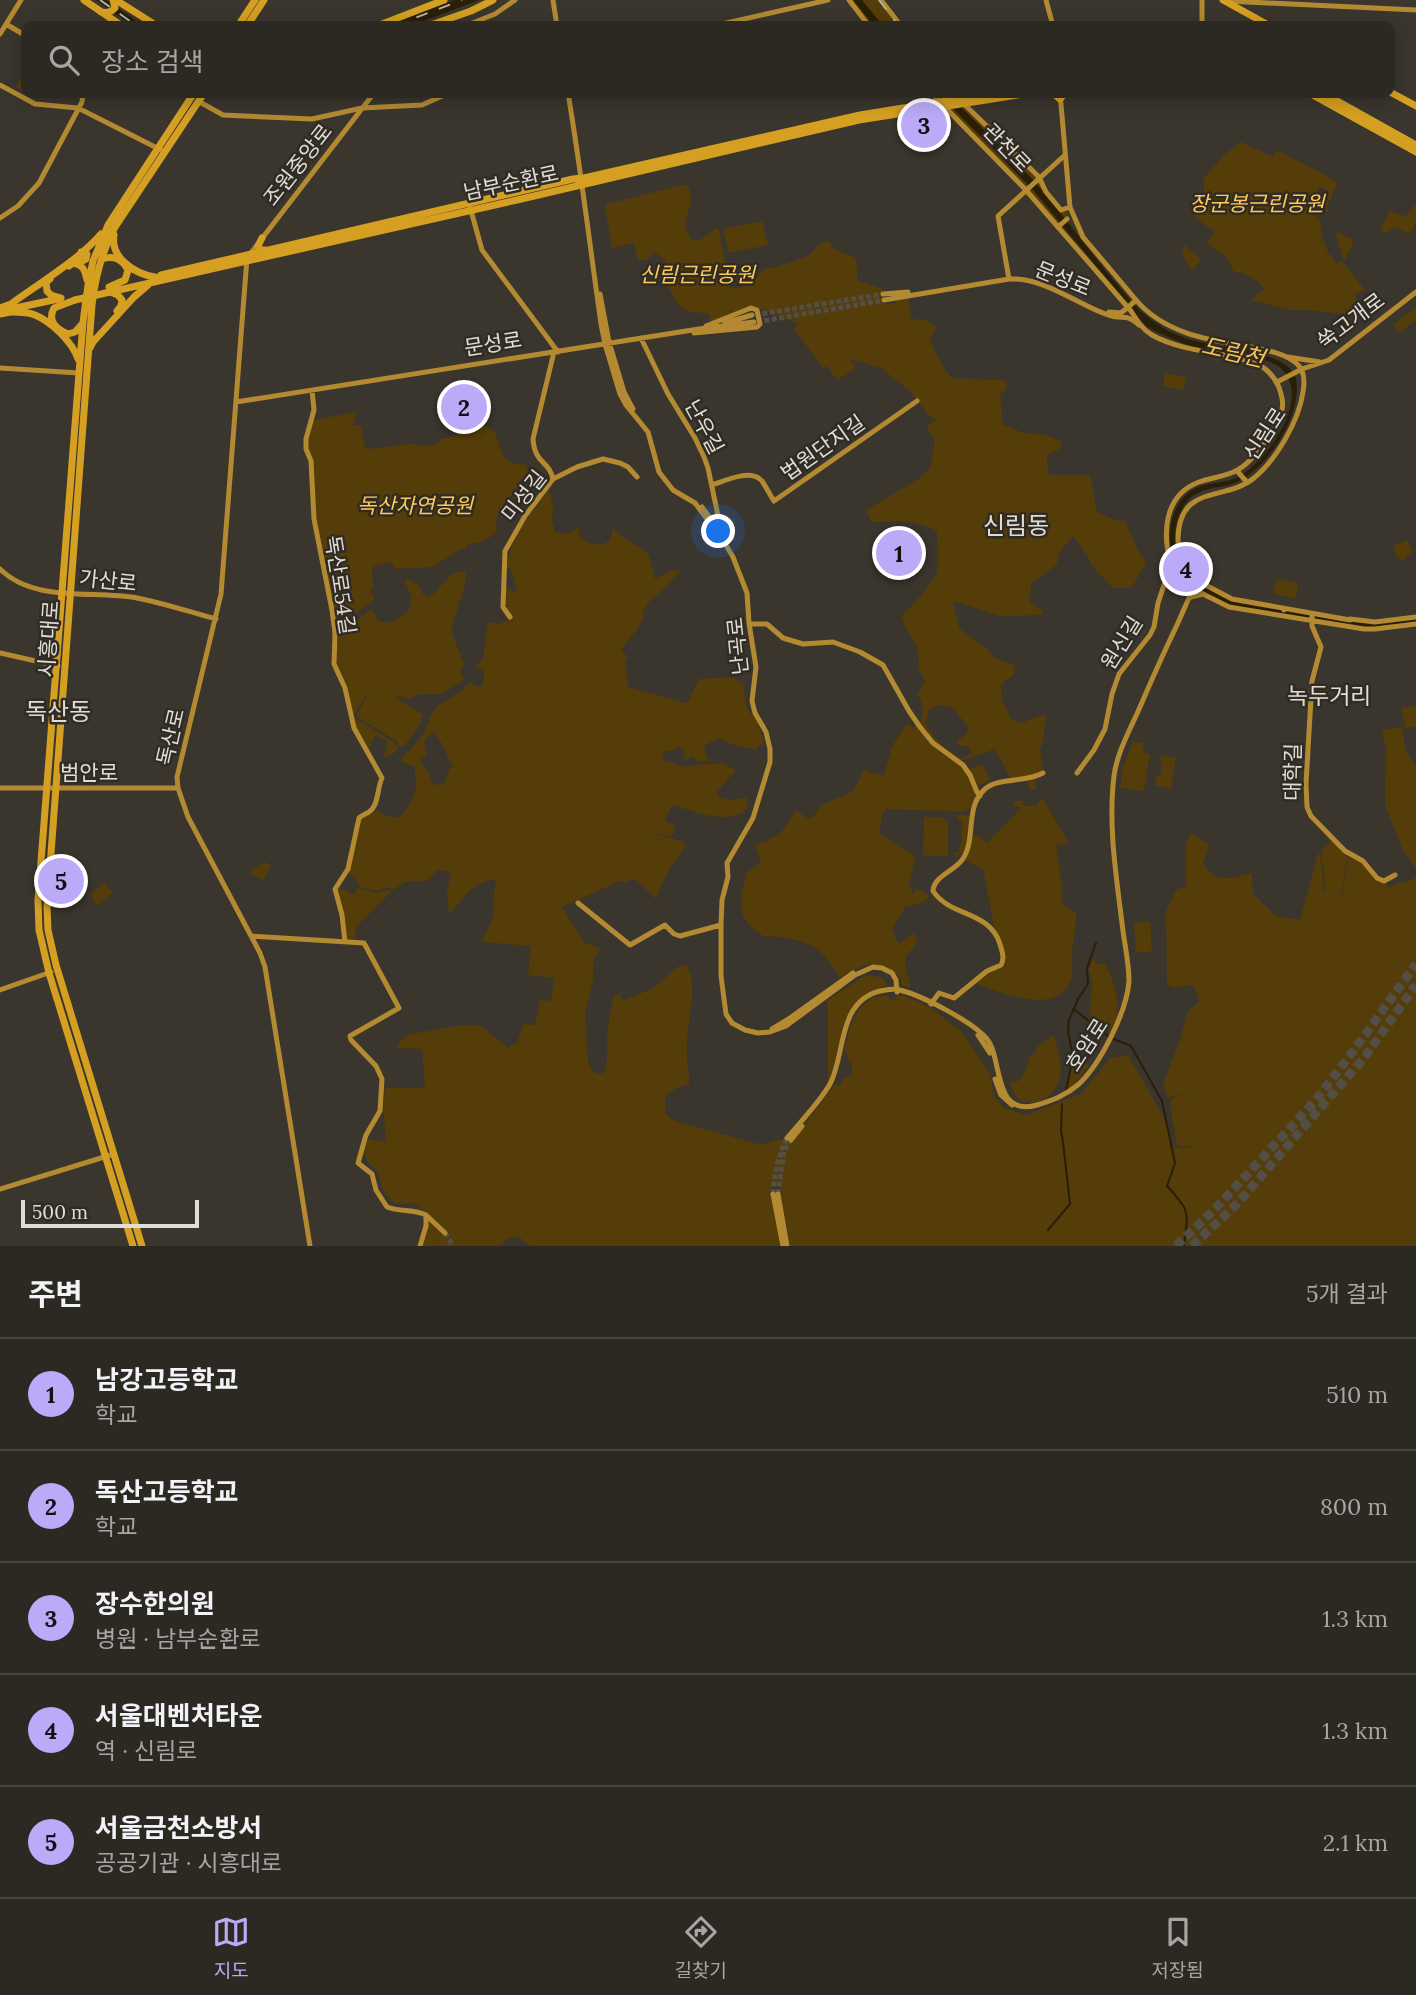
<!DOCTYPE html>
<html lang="ko">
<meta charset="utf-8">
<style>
:root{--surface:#2c2822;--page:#38342f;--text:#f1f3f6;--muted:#a6a6a5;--line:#484440;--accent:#baaaf7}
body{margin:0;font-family:Lora,"Noto Sans KR",serif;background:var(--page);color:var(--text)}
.scale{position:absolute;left:21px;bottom:18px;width:178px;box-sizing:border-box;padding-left:7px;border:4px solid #e0ddd7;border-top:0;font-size:19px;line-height:24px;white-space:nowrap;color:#e0ddd7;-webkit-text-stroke:5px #302b23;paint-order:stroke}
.you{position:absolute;left:719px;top:532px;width:24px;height:24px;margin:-18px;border:5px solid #fff;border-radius:50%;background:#1a73e8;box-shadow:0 0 0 10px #1a73e833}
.badge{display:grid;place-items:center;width:46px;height:46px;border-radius:50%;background:var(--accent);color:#111;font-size:23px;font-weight:700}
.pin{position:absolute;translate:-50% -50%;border:4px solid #fff;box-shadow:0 2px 7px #0006}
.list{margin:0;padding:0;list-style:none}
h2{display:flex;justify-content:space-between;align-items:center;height:91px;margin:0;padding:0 28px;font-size:30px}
h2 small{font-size:23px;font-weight:400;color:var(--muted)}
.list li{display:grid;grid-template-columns:46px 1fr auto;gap:21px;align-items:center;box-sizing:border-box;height:112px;padding:0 28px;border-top:2px solid var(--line)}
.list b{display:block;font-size:26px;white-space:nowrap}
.list p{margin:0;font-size:23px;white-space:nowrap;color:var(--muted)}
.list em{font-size:23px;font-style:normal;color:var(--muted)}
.icon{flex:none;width:38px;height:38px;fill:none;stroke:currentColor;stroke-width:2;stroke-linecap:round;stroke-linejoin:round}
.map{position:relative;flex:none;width:1416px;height:1246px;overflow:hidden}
.search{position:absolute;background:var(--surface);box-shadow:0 4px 18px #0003;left:21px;right:21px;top:21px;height:77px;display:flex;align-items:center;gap:18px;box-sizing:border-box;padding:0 24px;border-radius:14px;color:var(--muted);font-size:26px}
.sheet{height:651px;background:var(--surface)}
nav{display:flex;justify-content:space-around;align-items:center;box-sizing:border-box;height:98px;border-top:2px solid var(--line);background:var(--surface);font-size:19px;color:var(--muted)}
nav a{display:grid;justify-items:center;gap:4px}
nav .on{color:var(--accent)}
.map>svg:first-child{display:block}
.green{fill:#543d09;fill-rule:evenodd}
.water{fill:#2a1e05}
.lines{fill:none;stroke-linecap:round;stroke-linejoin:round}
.stream{stroke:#2a1e05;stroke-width:2}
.secondary-tunnel{stroke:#534e46;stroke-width:5;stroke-dasharray:5 2.5;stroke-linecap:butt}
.highway-tunnel{stroke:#534e46;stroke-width:9;stroke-dasharray:9 4.5;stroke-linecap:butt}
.secondary{stroke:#b38a32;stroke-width:5}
.primary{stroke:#d5a022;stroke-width:7}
.rail{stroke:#b3b0a9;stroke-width:2;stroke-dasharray:12 12;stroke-linecap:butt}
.secondary-bridge{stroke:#b38a32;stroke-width:5}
.primary-bridge{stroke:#d5a022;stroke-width:7}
.labels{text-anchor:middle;stroke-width:5;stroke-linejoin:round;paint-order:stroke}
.street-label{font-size:21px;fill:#e0ddd7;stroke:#302b23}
.park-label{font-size:21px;font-style:italic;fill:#fdc95c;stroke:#302b23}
.water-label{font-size:23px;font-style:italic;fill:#f8c457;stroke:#302b23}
.neighbourhood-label{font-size:23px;fill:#e0ddd7;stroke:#302b23}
.quarter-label{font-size:24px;fill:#e0ddd7;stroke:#302b23}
</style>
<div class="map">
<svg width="1416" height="1246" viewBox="0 0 1416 1246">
<rect width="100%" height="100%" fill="#3a352d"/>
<path class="green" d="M850,0H878L899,26H870Z
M21,62L26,65V93H33L32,96L16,87L25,70L19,66Z
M932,93H965L963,104L1037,176L1061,211L1069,208L1066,220L1058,226Z
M1241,142L1273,157L1277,150L1338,182L1327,207L1331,217L1322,205L1328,191L1320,187L1307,206L1320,220L1322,236L1329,255H1332L1335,263L1342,261L1365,290L1354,294L1358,303L1365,310L1364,317L1312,310H1289L1251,300L1264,289C1259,279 1245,272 1234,272L1227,258L1207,242L1215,232L1194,217L1197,203L1205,202L1204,178L1225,154Z
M687,184C689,189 692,195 691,201C688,216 680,226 693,241L702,239L716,228L719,229L730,289L748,286L763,270L769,267L774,268C783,264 805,259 811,253C818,247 818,242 829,241L834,249L856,258L858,281L883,289L884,304L895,303L902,294L908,295L911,319L925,320L937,327L930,339C934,352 943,369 953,379C970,378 986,380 1003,380L1006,382V389L1000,395L1003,425L1024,433L1046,435L1060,441L1062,447L1047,456L1048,473L1052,475H1090L1097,512L1115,520L1125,521L1138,551L1146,562L1134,584L1128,588H1113L1091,565L1088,556L1075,538L1072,537L1059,553L1057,564L1031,584L1030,602L1042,610L1043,615L1001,616L953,601L959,628L988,650L994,658L1015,665L1014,674L1001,685C1000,701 1006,705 1011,719L1022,723L1041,715L1046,716L1043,743L1040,749L1043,773L1035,777L1036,790H1029L1028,779L1012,781L995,749L962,761L960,765L969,776L977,795L972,805L966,812L886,809L883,812L879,833L913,855L915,858L909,884L913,894L917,888L929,896L925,902L905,907L892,930L899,944L913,933L918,941L906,957L905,965L911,988L902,985C901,978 899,975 893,971C872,957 859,967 840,978C834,967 824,953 814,947C801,940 779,935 765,937C734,918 739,902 747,872L761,862L755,844L767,842L770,838L779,835L797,810L807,818H812L822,805L853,791L864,770L883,776L894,743L905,726L907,723L913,728L921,722C923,711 924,703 917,694L925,681L918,668C923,640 905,638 902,615C911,607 935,581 937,571C939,559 937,544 937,532C918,518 892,522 871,522L866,510L920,478L930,468L935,440L926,426L936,420L928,415L909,390L881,368L850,359L856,368L837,380L827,366L823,368L794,329L799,324L753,306L744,308L711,322L709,314L687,311L679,306L668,286L659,276L666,261L654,252L647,260H638L634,243L612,248L605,206L607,204ZM940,705L953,708L968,727L967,734L956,741L961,746H968L972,753L961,759C950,753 927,734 926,721C926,719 929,712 929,710Z
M1416,204V222L1410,234L1394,227L1387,233L1380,230L1390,210L1404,217Z
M762,221L768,245L729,253L723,229Z
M1337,232L1354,240L1344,262L1336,234Z
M1184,245L1200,258V261L1192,271L1184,258L1182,248Z
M1416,307V320L1399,333L1393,325Z
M1165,373L1186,377L1184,390L1163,386Z
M357,412L353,425L361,426L365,447L368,449L409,444L432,446L441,442L442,438C457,440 466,420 482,425C504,431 494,448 506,459C510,464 520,464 527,465L528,472L498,514L496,521L497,531C489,540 480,543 469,544L464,550L461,549L432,567L395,569L391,562L372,567L373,587L370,590L375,600L337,626L321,555L307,445L313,420Z
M549,490L553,505L552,521L555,532C564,536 571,533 579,527V536C586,543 602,550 610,539C611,538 613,529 613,528L628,541L641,548L649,555L655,579L671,571L682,569L662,591L650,601L643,611V619L637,629L621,650L628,657L625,660L628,687L685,703L689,700L699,679L732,677L743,684L747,709L757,721L764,742L756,749C747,748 725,743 718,738L704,746L706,756L711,761L698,762L692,756L685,761L684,751L680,747L674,750L663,751L664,754L662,756L663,760L686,767L704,764H723L736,770L716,793L719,797L731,800L746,797L748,808C728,827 695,811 672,805L665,821L675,825L672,837L641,830L682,841L685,844L684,849L668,871L656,899L635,879H631L626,883L620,881L562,907L584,942L600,949L593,961V980L585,1014L588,1061L593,1072L600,1074L605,1072C608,1060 607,1049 607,1037C608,1023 611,1009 614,996L620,994L621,999L625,1000L654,988L677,967L686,965C701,984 684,1031 687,1055C687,1065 690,1074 689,1084L676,1088L665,1096L666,1115L678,1122L762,1145L780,1139L791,1143L835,1084L839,1086L844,1078L852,1075V1063L848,1060V1055L844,1052C848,1032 853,1010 872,998C876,996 883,996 889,996L890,999L894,1000L898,996H904L917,1001L932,1009L961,1031L990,1074L994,1096L1004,1108L1026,1115L1081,1094L1110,1058L1128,1055L1163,1116L1172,1144L1176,1148H1191L1194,1141L1190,1147L1178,1146L1176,1142L1170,1102L1171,1099L1177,1095L1190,1092L1177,1094L1168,1098L1163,1084L1179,1043L1188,1011L1199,1002L1194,985L1173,988L1167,984L1166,911L1176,890L1186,886V844L1190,833L1209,845L1203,863C1215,885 1232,878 1252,873L1253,894L1276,916L1300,920L1317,857L1320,852L1324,890L1326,891L1321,851L1332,840L1347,857L1342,894L1329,892L1342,895L1343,893L1348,857L1361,862L1389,887C1398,882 1408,883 1416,877V1246H790L781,1196L782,1189L773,1184C768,1203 778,1227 783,1246H530L518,1236L505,1240L502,1246H422L427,1212L413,1203L395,1204L384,1192L377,1170L369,1163L364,1154L368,1139L388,1142L386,1141L383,1108L385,1088H425L422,1049L398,1048L397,1045L406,1035L462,1025H480L508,1048L517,1043L523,1024L535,1025L540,1000L551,1001L554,978L528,975L531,946L482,942L493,918V902L496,879C472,882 465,897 449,914L447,893L451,872L437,870L427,881L405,882L393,890L387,887L377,891L360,887L355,877L349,875L360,819L378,811C384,814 393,820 400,816C408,811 416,793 416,784C416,778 414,773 415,767L400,761L423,735L431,715L437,706L454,696L471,682L476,686L483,685L484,670L476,668V665L483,659L488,622L499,624L512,618C506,608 502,598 507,587L513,592L517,590L511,569L507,568C509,539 531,513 549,490ZM432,732C442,740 445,750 450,762L452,763L453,766L450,768L444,784L436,785L431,782L429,771H426L420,759L427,755L424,741Z
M1408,540L1412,552L1403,561L1397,556L1393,546Z
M466,571L465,585L451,630L464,664L460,671L464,680L441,694H420L409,699L392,695L423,715L419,726L404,746H398V742L356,716L373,686L354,714L355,718L395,743L398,749L393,754L383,757L387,747L386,740L375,736L369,748L352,721L348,688L337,666L336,657L339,630L354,624L357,620L370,610L373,611L378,621C391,626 399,617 409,610L412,597L404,580L409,579L418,585L422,593L427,597C443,592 442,572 466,571Z
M1276,579L1298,583L1296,598L1274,594Z
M1416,706V727L1405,728L1402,708Z
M1402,727L1406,751L1416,765V869L1402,848L1385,806L1386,749L1382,730Z
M1133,741L1144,743L1143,752L1150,754L1144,791L1120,788L1123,768Z
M1161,756L1176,757L1171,789L1169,790L1168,788L1155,786L1157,776H1160L1162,762L1160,761Z
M979,765H983L990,780L978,786L969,769Z
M1042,797L1069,844L1056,845L1061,879L1062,904L1076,913C1076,926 1074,939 1072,951C1071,960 1074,970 1071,979C1060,1017 1000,993 975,983L1003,962L995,932L983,869L963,859L966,853H962L955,858V852H959V845L962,844V822L958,819V814L971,816L969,835L979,836L987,843L1022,807L1014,806V801H1023V806H1036Z
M924,817H942L948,822V856H923Z
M264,862L271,865L263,880L249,873Z
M104,883L113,893L97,906L90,894Z
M338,888L354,894L358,888L376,893L388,890L391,892L356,927L355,938L349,939L347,937Z
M1150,921L1152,951L1136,953L1134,923Z
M1093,959L1098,964H1105C1113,977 1120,1001 1117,1016C1116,1022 1112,1026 1109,1032L1091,1016L1090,1009L1092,985L1089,969Z
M870,975L883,978L887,985L866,995L853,1006L844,1025L828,1085V1006L826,1001L863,977Z
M1053,1035C1062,1055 1067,1084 1045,1099C1038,1103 1029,1102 1022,1102C1015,1096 1011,1091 1011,1082H1017C1025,1075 1027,1068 1029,1057L1034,1054L1038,1046Z
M1073,1056L1089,1065L1080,1078L1066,1092Z"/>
<path class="water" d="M96,0H106L144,26H133Z
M455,0H479L411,26H385Z
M853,0H862L883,26H874Z
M938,93H947C975,122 1006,150 1033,180C1062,213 1088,250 1116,283C1128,297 1138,311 1153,321C1166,331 1180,337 1196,341C1220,348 1289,350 1296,379C1303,414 1267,470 1235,483C1221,488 1202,487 1190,498C1182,506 1176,520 1175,531C1172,562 1186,576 1211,589C1222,595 1233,601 1245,604L1370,623L1416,618V623L1375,628L1238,607C1224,603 1190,587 1181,577C1164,555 1166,511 1188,493C1202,481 1222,485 1238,477C1266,462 1311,401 1283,370C1268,354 1214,352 1191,346C1176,341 1162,334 1147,327L1032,189Z"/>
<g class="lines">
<path class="stream" d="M1074,1009L1109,1037
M1114,1039L1131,1046L1162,1101L1175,1163L1167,1186C1191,1212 1188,1211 1184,1246
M1066,1091L1073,1056L1068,1032L1069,1020L1078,999L1088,984L1087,968L1096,943
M1048,1230L1070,1204L1063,1142L1061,1131L1062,1104"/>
<path class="secondary-tunnel" d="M755,315L883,294
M757,322L884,300
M773,1194C774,1174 778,1156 787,1138
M778,1194L784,1151L791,1140
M445,1233L453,1246"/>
<path class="highway-tunnel" d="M1176,1246L1216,1208L1315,1101L1354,1050L1416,964
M1192,1246L1237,1204L1364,1058L1416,985"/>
<path class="secondary" d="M553,0L557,26
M849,0L869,26
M881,0L901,26
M1046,0L1053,26
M1227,1L1416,10
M6,24L26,36
M465,26L495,14L515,0
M713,26L828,0
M1202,26V0
M0,34L21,0
M0,85L35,104L78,108L161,150
M568,93C581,170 590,247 601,324L605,344L620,394L626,405L648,432L659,472L673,490L695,503L724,542L733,557L747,593L749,623L756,667L752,701L755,713L766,732L770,749V762L753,818L727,863L728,877L722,900L721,925V976L726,1014L732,1023L745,1030L758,1033L770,1032L786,1026L855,975L873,967L882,968L892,973L896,980L897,992
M931,93L1025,189L1058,227L1067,219
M1060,93L1070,207L1083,237L1136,300
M198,101L223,115L312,119L362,108L422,105L449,93
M963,103L1039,177L1046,192L1061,210L1070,207
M470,207L482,250L558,352
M0,218L18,206L39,183L82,102L83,93
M1009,279L998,216L1065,155
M600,294L609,342L624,392L633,409
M883,294L908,292
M884,300L1009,279C1044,277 1076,304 1108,315C1124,321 1124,312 1139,325
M1109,312L1121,313L1134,302
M725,323L752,315
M694,333L757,327L760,324L757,310L751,308L706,326
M641,338L668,394L695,438L704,457L708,468L721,530
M1288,357L1320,362
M0,368L79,373
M1302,369L1329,360L1416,292
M312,390L314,410L306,439V449L311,461L314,519L332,610L335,633L334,664L345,688L354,728L382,778C377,788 379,805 369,812C366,814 362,815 359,818L348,869L335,889L342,915L345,942
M236,402L699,329L754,322
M553,479C549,460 535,465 533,439L554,352
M712,485C724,481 751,468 762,481C766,487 770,495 774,501L917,401
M702,507L719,530
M1171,564L1177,576L1193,589
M0,569C34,603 93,590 137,598C163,603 190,612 216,619
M1198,581L1232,599L1350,620
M1191,597L1203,594L1229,607L1364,629H1375L1416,624
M510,617L503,607L505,551L525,516L553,479L577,467L603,459L620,463L628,467L637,477
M1312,618V626L1321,647L1312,681L1306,784L1307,807L1311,816L1345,851L1363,861L1377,878L1384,881L1395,875
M749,624H767L783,638L803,644L833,642L860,652L883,665L909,711L920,727L933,743L963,765L970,775L977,792L980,796
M0,653L58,666
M1077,773L1094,750L1105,729L1112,694L1119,674L1150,635L1154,627L1158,603L1171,564
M0,788H178
M578,903L630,945L665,925L674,934L680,936L721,925
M251,936L364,943L399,1008L350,1036L351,1040L376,1066L382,1079L380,1111L366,1135L358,1163L372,1174L376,1190L387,1207C400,1212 414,1209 426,1215V1226L420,1246
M0,990L51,972
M931,1004L939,993L954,998L987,971L1001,965C1005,957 1002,952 1000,944C989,910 950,917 933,891C934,876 953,872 962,860C977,840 964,807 985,789C999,777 1025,783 1043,773
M772,1029L787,1020L853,973
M978,1035L990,1053
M995,1079L1001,1095L1012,1105
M787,1138C801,1121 819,1103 830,1084C846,1053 837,1002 880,991C886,990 893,988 900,990C923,996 973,1022 987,1039C1003,1058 992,1118 1037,1105C1054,1100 1066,1095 1079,1084C1101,1063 1127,1011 1129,981C1129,962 1124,942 1122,923C1116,875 1108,824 1114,776C1117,752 1131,728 1140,707C1152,679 1164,652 1177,625C1183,612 1188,598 1195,587
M791,1140L802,1126
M0,1189L114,1154
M773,1194L783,1246
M778,1194L787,1246
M426,1215L445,1233
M310,1246L265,967L260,953L188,817L178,788L177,777L221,594L247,258L374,93"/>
<path class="primary" d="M84,0L122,26
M116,0L157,26
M1223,0L1270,26
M101,12C107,13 110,13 115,8L113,0
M238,26L255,0
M247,26L264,0
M377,26L444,0
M428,26L471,11L493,0
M1390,92L1416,106
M1053,93L1060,99L1065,93
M1309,93L1416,152
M1323,93L1416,145
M114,235C110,258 135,274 155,277
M262,238L258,246L261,250H265
M102,259C114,255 122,259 128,270L125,280L109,287
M74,263L80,262L86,259L87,254L81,252
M69,266L73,263C84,265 85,271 87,280
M161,275L573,179L584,178L860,115L996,93
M50,279L46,282L47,291L51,295L61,298
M110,292L517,200L859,120L1030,93
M110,292L118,295L122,300L121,306L117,311
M75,300L54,308C47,321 56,329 68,334L75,332L83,323
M0,308L11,304C37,285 81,258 101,234
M11,309L58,299
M12,312C20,312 28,312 35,315C52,322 73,343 78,359
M0,314L16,311
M90,348L93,342L134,297L148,285
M133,1246L49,973L39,930L38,900L83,322L88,285L93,261L108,225L194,93
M142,1246L56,965L48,930L47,907L92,305C95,279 102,251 115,227L204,93"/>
<path class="rail" d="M100,0L137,26
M879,0L899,26
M394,26L462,0"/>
<path class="secondary-bridge" d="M1058,227L1131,311C1137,321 1142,329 1152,335C1175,348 1204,351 1229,356C1241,359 1254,361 1264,368C1272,374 1279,384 1281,394C1285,407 1281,419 1274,429C1264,442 1253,461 1239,469C1227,477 1212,477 1199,482C1164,495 1162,533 1171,564L1182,560
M1134,302L1136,300C1165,334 1209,340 1251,347C1265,350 1285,353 1296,363C1305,370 1305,381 1303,392C1299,421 1276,460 1254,478C1225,502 1179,483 1178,539C1178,556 1185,569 1198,580
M1277,382L1302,369
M1237,471L1245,480
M1193,589L1203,594
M1284,610V609
M1312,618V614
M1350,619L1375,622L1416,617"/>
<path class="primary-bridge" d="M75,300L110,292"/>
</g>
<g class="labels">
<g class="street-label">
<text transform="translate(1007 148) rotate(46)" y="7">관천로</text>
<text transform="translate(298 165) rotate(-52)" y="7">조원중앙로</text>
<text transform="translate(511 183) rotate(-12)" y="7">남부순환로</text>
<text transform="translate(1063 279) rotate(22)" y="7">문성로</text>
<text transform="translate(1351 321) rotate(-37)" y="7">쑥고개로</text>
<text transform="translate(493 344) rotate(-9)" y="7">문성로</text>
<text transform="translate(704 427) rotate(62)" y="7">난우길</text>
<text transform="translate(1265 434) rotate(-57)" y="7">신림로</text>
<text transform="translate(823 448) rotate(-35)" y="7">법원단지길</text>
<text transform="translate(524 496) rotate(-52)" y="7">미성길</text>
<text transform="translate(108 581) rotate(6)" y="7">가산로</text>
<text transform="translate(340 585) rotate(81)" y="7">독산로54길</text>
<text transform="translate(49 639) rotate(-86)" y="7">시흥대로</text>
<text transform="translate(1122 643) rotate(-58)" y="7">원신길</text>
<text transform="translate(738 646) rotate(-96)" y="7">난곡로</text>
<text transform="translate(171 737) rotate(-77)" y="7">독산로</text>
<text transform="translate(1293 772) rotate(-89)" y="7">대학길</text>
<text x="89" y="780">범안로</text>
<text transform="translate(1087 1045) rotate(-57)" y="7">호암로</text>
</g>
<g class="park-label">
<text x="1257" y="211">장군봉근린공원</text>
<text x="697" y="282">신림근린공원</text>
<text x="415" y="513">독산자연공원</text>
</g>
<g class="water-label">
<text transform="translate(1233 352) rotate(13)" y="8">도림천</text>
</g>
<g class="neighbourhood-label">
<text x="1329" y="704">녹두거리</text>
</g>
<g class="quarter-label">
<text x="1016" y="534">신림동</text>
<text x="58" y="720">독산동</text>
</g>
</g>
</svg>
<div class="scale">500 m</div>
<div class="you"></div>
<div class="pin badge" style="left:899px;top:553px">1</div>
<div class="pin badge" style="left:464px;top:407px">2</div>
<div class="pin badge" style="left:924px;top:125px">3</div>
<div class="pin badge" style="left:1186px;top:569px">4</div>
<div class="pin badge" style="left:61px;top:881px">5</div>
<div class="search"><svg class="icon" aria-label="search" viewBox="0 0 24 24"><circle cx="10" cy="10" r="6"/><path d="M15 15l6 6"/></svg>장소 검색</div>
</div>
<section class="sheet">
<h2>주변<small>5개 결과</small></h2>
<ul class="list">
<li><span class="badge">1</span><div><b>남강고등학교</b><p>학교</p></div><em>510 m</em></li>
<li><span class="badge">2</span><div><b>독산고등학교</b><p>학교</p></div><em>800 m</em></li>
<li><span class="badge">3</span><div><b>장수한의원</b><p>병원 · 남부순환로</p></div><em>1.3 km</em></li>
<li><span class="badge">4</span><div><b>서울대벤처타운</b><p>역 · 신림로</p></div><em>1.3 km</em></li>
<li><span class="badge">5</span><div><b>서울금천소방서</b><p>공공기관 · 시흥대로</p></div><em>2.1 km</em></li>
</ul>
</section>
<nav>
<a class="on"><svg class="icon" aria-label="map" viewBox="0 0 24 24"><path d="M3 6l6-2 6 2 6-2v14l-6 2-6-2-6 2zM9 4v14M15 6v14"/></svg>지도</a>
<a><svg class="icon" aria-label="directions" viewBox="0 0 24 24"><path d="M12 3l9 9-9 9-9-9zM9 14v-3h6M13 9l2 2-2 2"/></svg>길찾기</a>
<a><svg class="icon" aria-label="saved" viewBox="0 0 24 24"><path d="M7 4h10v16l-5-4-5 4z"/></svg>저장됨</a>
</nav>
